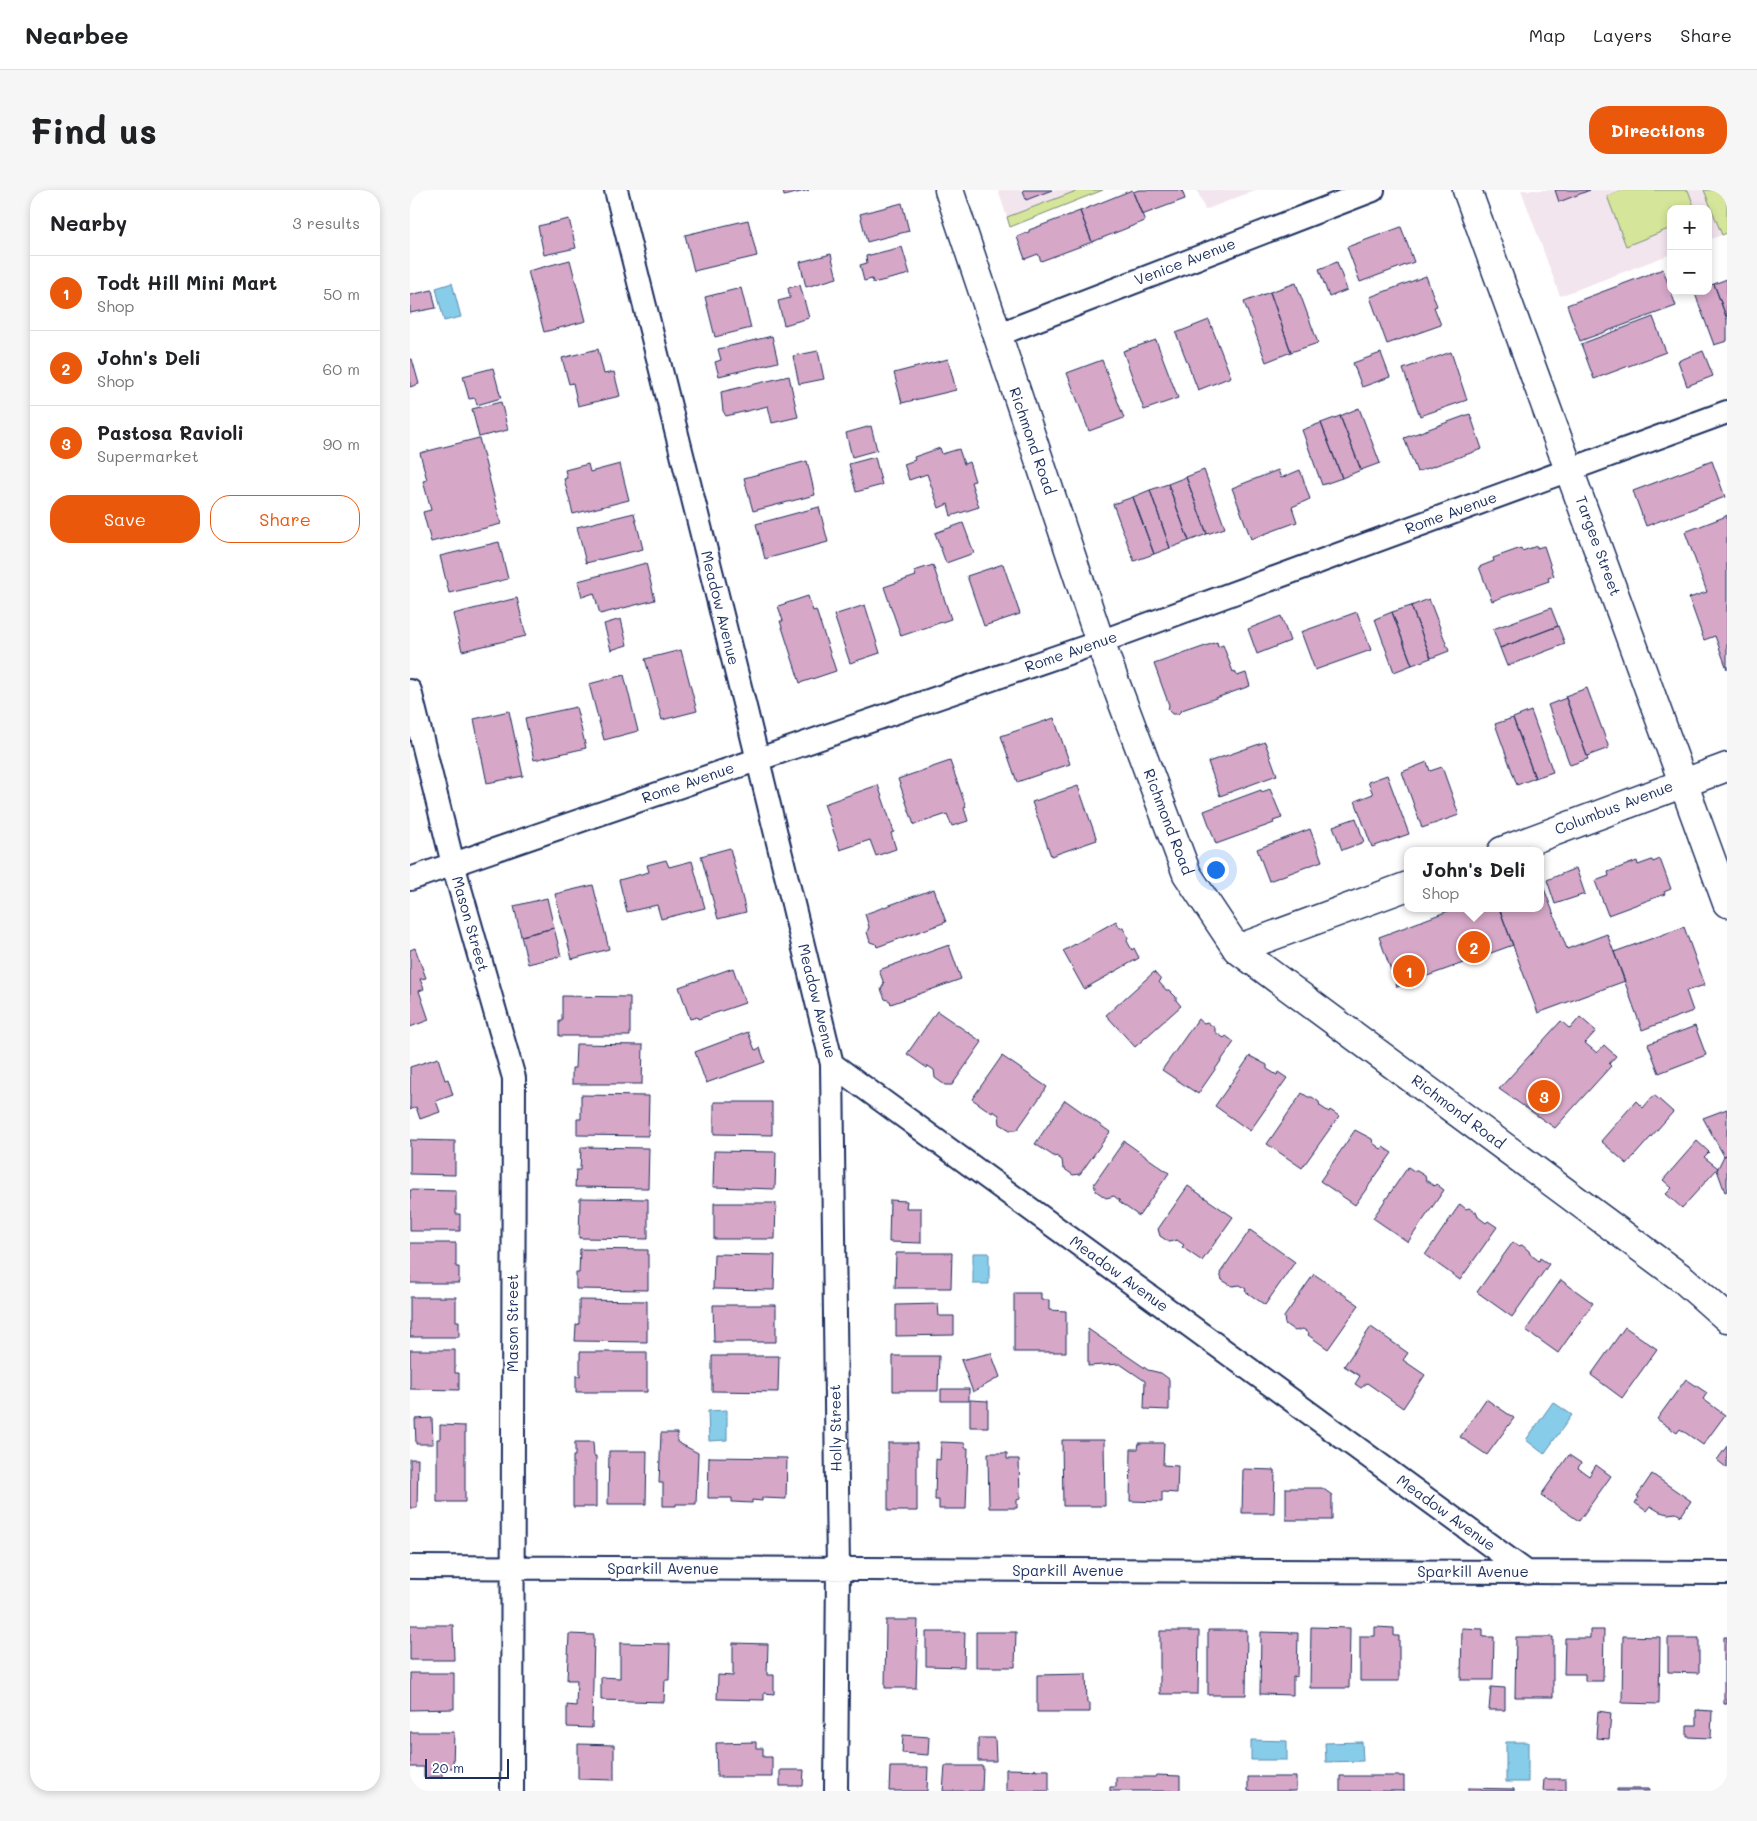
<!DOCTYPE html>
<meta charset="utf-8">
<style>
:root{--surface:#fff;--page:#f6f6f6;--text:#202124;--muted:#757577;--line:#e0e0e0;--accent:#ea580c}
body{margin:0;font-family:Mali,sans-serif;background:var(--page);color:var(--text)}
.controls{position:absolute;right:15px;top:15px;display:grid;overflow:hidden;border-radius:10px;box-shadow:0 2px 8px #0003}
.controls button{width:45px;height:45px;display:grid;place-items:center;padding:0;border:0;border-bottom:1px solid var(--line);background:var(--surface);color:var(--text);font:25px sans-serif}
.scale{position:absolute;left:15px;bottom:12px;width:84px;box-sizing:border-box;padding-left:5px;border:2px solid #1b2f5e;border-top:0;font-size:14px;line-height:18px;white-space:nowrap;color:#1b2f5e;-webkit-text-stroke:4px #fff;paint-order:stroke}
.you{position:absolute;left:805px;top:679px;width:18px;height:18px;margin:-12px;border:4px solid #fff;border-radius:50%;background:#1a73e8;box-shadow:0 0 0 8px #1a73e833}
.badge{display:grid;place-items:center;width:32px;height:32px;border-radius:50%;background:var(--accent);color:#fff;font-size:16px;font-weight:700}
.pin{position:absolute;translate:-50% -50%;border:2px solid #fff;box-shadow:0 1px 5px #0006}
.popup{position:absolute;left:994px;top:657px;width:140px;height:65px;box-sizing:border-box;display:grid;place-content:center;border-radius:10px;background:var(--surface);filter:drop-shadow(0 1px 4px #0005);font-size:16px;white-space:nowrap;color:var(--muted)}
.popup b{font-size:19px;color:var(--text)}
.popup::after{content:'';position:absolute;left:50%;top:100%;margin-left:-10px;border:10px solid transparent;border-top-color:var(--surface)}
.list{margin:0;padding:0;list-style:none}
h2{display:flex;justify-content:space-between;align-items:center;height:65px;margin:0;padding:0 20px;font-size:21px}
h2 small{font-size:16px;font-weight:400;color:var(--muted)}
.list li{display:grid;grid-template-columns:32px 1fr auto;gap:15px;align-items:center;box-sizing:border-box;height:75px;padding:0 20px;border-top:1px solid var(--line)}
.list b{display:block;font-size:19px;white-space:nowrap}
.list p{margin:0;font-size:16px;white-space:nowrap;color:var(--muted)}
.list em{font-size:16px;font-style:normal;color:var(--muted)}
.actions{display:flex;gap:10px;padding:15px 20px}
.actions a{flex:1;padding:11px 0;border:1px solid var(--accent);border-radius:20px;text-align:center;font-size:18px;color:var(--accent)}
.actions .main{background:var(--accent);color:#fff}
.map{position:relative;flex:none;width:1317px;height:1601px;overflow:hidden;border-radius:20px}
header{display:flex;align-items:center;gap:30px;box-sizing:border-box;height:70px;padding:0 25px;background:var(--surface);border-bottom:1px solid var(--line)}
header strong{font-size:24px}
nav{display:flex;gap:28px;margin-inline-start:auto;font-size:18px}
.intro{display:flex;align-items:center;justify-content:space-between;box-sizing:border-box;height:120px;padding:0 30px}
h1{margin:0;font-size:35px}
.button{padding:12px 22px;border-radius:20px;background:var(--accent);color:#fff;font-size:18px;font-weight:700}
main{display:flex;gap:30px;padding:0 30px}
aside{flex:1;background:var(--surface);border-radius:20px;box-shadow:0 2px 8px #0003}
.map>svg:first-child{display:block}
.built{fill:#f3e5ee}
.green{fill:#d5e69a;stroke:#788a7c}
.water{fill:#87cce8;stroke:#5c8db1}
.building{fill:#d6a7c7;stroke:#1b2f5e}
.lines{fill:none;stroke-linecap:round;stroke-linejoin:round}
.minor-casing{stroke:#1b2f5e;stroke-width:26}
.tertiary-casing{stroke:#1b2f5e;stroke-width:31}
.secondary-casing{stroke:#1b2f5e;stroke-width:31}
.minor{stroke:#fff;stroke-width:22}
.tertiary{stroke:#fff;stroke-width:28}
.secondary{stroke:#fff;stroke-width:28}
.labels{text-anchor:middle;stroke-width:4.5;stroke-linejoin:round;paint-order:stroke}
.street-label{font-size:15px;fill:#1b2f5e;stroke:#fff}
</style>
<header>
<strong>Nearbee</strong>
<nav><a>Map</a><a>Layers</a><a>Share</a></nav>
</header>
<div class="intro"><h1>Find us</h1><a class="button">Directions</a></div>
<main>
<aside>
<h2>Nearby<small>3 results</small></h2>
<ul class="list">
<li><span class="badge">1</span><div><b>Todt Hill Mini Mart</b><p>Shop</p></div><em>50 m</em></li>
<li><span class="badge">2</span><div><b>John's Deli</b><p>Shop</p></div><em>60 m</em></li>
<li><span class="badge">3</span><div><b>Pastosa Ravioli</b><p>Supermarket</p></div><em>90 m</em></li>
</ul>
<div class="actions"><a class="main">Save</a><a>Share</a></div>
</aside>
<div class="map">
<svg width="1317" height="1601" viewBox="0 0 1317 1601">
<rect width="100%" height="100%" fill="#fff"/>
<filter id="ink" filterUnits="userSpaceOnUse"><feTurbulence type="fractalNoise" baseFrequency=".02" numOctaves="2"/><feDisplacementMap in="SourceGraphic" scale="10" xChannelSelector="R" yChannelSelector="G"/><feConvolveMatrix kernelMatrix="1 2 1 2 8 2 1 2 1" color-interpolation-filters="sRGB"/></filter>
<g filter="url(#ink)">
<path class="built" d="M588,0H693L600,37Z
M787,0H846L795,20Z
M1111,0H1294L1312,45L1298,50V19H1261V64L1150,106Z"/>
<path class="green" d="M669,0H693L600,37L597,27Z
M1213,0H1278L1285,19H1261V38L1216,56L1197,6Z
M1294,0H1317V43L1312,45Z"/>
<path class="water" d="M42,93L51,127L34,131L26,98Z
M563,1063H579V1094H563Z
M1143,1212L1162,1225L1134,1264L1116,1250Z
M317,1220V1250L299,1251L298,1221Z
M841,1550L877,1551V1570H841Z
M952,1552L953,1571L916,1572L915,1553Z
M1096,1552H1118V1592H1096Z"/>
<path class="building" d="M373,0H399L374,6Z
M613,0H642L616,10Z
M722,0L735,31L682,52L670,21Z
M729,0H772L775,9L732,25L723,2Z
M1145,0H1180L1149,12Z
M492,13L499,41L457,52L450,24Z
M670,21L682,52L631,71L628,64L615,69L607,47L619,42V40Z
M159,29L166,58L134,65L128,36Z
M338,30L347,66L284,81L275,45Z
M991,37L1004,72L950,92L937,57Z
M492,57L500,84L463,93L462,89L454,91L450,75L457,73L456,66Z
M421,64L427,88L396,97L390,72Z
M160,70L176,131L134,142L118,81Z
M927,72L937,100L919,107L909,79Z
M1253,79L1266,116L1170,151L1157,115Z
M1016,86L1027,116L1024,117L1031,135L977,154L960,107Z
M1317,89V129L1304,94Z
M886,93L908,153L881,162L860,102Z
M1304,94L1317,129V151L1304,155L1284,101H1298V96Z
M390,95L399,128L374,135L368,111L380,108L378,98Z
M331,98L341,138L305,147L295,107Z
M22,100L26,118L0,123V105Z
M860,102L881,162L856,172L834,112Z
M1243,127L1256,162L1184,189L1171,154Z
M799,130L821,187L788,200L766,143Z
M362,146L368,172L309,186L305,172L311,170L308,159Z
M746,150L768,208L734,220L713,161Z
M188,159L194,184L204,182L210,206L168,216L163,193L159,194L152,168Z
M408,161L414,189L389,194L383,166Z
M1293,161L1303,186L1277,196L1268,171Z
M1041,162L1057,210L1010,226L993,179Z
M971,163L980,187L952,197L943,173Z
M0,169H2L9,194L0,197Z
M538,169L546,200L492,213L484,183Z
M692,170L714,228L679,241L657,183Z
M83,178L91,208L67,215L65,208L59,209L53,186Z
M379,186L388,227L362,233L358,216L316,226L313,221L311,202Z
M91,212L98,240L69,247L62,219Z
M949,218L970,273L951,280L930,226Z
M1060,224L1072,259L1007,282L994,248Z
M930,226L951,280L932,288L911,233Z
M911,233L932,288L912,295L892,240Z
M461,236L467,260L442,267L436,243Z
M69,248L91,334L21,352L13,322L21,320L13,291L17,290L10,263Z
M530,258L532,264L549,259L554,274L559,272L565,291L561,292L569,317L541,326L538,314L529,318L517,284L499,290L494,274L505,270L504,267Z
M465,267L472,295L446,302L439,274Z
M397,271L405,305L343,321L334,288Z
M1302,271L1315,307L1236,336L1223,301Z
M178,274L180,282L210,274L219,310L163,324L154,289L157,288L155,280Z
M794,280L815,338L797,344L776,287Z
M868,280L871,288L890,280L900,309L882,317L887,332L841,349L822,298Z
M776,287L797,344L779,351L758,294Z
M758,294L779,351L760,358L740,300Z
M740,300L760,358L744,364L723,307Z
M723,307L744,364L724,371L703,314Z
M409,317L418,352L355,369L346,334Z
M224,323L233,359L176,373L167,337Z
M1317,325V479L1305,446L1294,450L1279,408L1297,402L1275,342L1314,327Z
M553,333L564,363L536,373L525,343Z
M89,352L98,389L39,403L30,366Z
M1127,356V358L1134,356L1144,386L1138,388L1139,391L1082,411L1069,377L1084,371L1083,368L1111,358L1112,361Z
M236,373L245,410L190,424L184,403L172,407L168,391Z
M593,374L610,424L574,436L557,386Z
M523,375L541,429L491,446L474,397L506,386L504,381Z
M398,406L403,421L406,420L426,481L390,493L370,431H373L368,416Z
M107,408L116,446L52,461L43,424Z
M1019,409L1039,461L1021,468L1001,416Z
M455,415L470,463L440,473L424,425Z
M1001,416L1021,468L1002,475L982,422Z
M1141,418L1148,436L1090,458L1083,439Z
M947,422L961,460L905,480L891,442Z
M982,422L1002,475L984,482L965,429Z
M871,426L880,451L847,464L838,439Z
M211,429L217,455L201,460L194,434Z
M1148,436L1155,454L1097,476L1090,458Z
M807,452L808,457L813,455L823,482L825,481L827,486L836,483L840,496L772,520L768,524H762L758,520L759,515L744,474Z
M271,460L287,521L252,530L235,469Z
M214,485L228,541L194,550L179,494Z
M1177,498L1199,558L1177,566L1155,506Z
M1156,508L1178,569L1160,575L1138,515Z
M166,517L176,558L124,570L115,528Z
M99,521L113,586L77,593L64,529Z
M1121,521L1143,582L1125,588L1103,528Z
M644,528L660,574L607,592L591,546Z
M1103,528L1125,588L1107,595L1085,534Z
M855,552L867,585L810,606L798,572Z
M540,571L556,617L554,618L558,631L542,636L537,624L504,635L488,589Z
M1017,572L1020,581L1032,577L1049,625L1012,638L992,582Z
M977,585L999,644L962,657L945,611L963,604L958,592Z
M468,595L484,642L481,643L486,659L466,666L460,650L430,660L414,614Z
M668,596L687,650L641,666L622,612Z
M860,599L872,628L863,631L864,633L806,654L794,621L851,600L852,602Z
M946,628L954,652L932,660L923,636Z
M900,639L912,671L859,691L847,659Z
M320,658L336,722L308,729L291,666Z
M1250,669L1261,699L1254,702L1255,704L1198,725L1185,691L1199,686L1198,682L1227,671L1228,675L1242,670L1243,672Z
M256,670L259,677L282,671L295,718L251,729L247,715L217,722L209,690L239,682L237,675Z
M1166,678L1175,704L1145,714L1137,690Z
M1130,688L1157,759L1197,744L1215,791L1128,823L1089,718H1130Z
M183,695L199,759L162,769L145,704Z
M524,699L536,732L467,757L466,754L460,752L457,742L459,737L455,724Z
M137,708L144,738L111,746L104,716Z
M1046,718H1089L1103,755L987,797L969,747Z
M706,731L710,738H713L718,747L717,751L722,760L724,758L729,768L674,799L653,761Z
M1274,737L1295,795L1276,801L1283,821L1232,840L1204,762Z
M144,738L151,766L118,774L111,746Z
M539,755L551,789L481,814L480,811L475,809L471,799L474,794L469,780Z
M5,758L16,788L10,789L14,799L9,801L19,830L0,837V760Z
M323,778L335,813L288,829L287,827L280,829L269,797Z
M744,782L751,790L749,792L756,800H759L766,807V810L771,816L725,857L696,825Z
M152,806L220,807V846H149V831H152Z
M527,821L572,852L542,895H535L525,888L524,880L518,876L517,878L497,864Z
M1170,827L1186,841L1175,853L1187,863L1194,855L1206,866L1199,874L1201,876L1145,938L1089,899L1151,831L1160,839Z
M788,829L794,833L797,832L805,838V842L814,848L816,846L824,852L788,904L752,880Z
M1285,836L1296,865L1249,883L1238,854Z
M338,842L345,860L350,858L355,872L296,893L285,862Z
M166,854L233,855L232,894H162V878H165Z
M592,866L637,897L607,940H600L590,934L589,925L583,921L582,923L562,909Z
M840,866L857,875V879L867,885L868,882L877,888L840,941L805,916Z
M28,868L35,890L38,889L43,905L26,911L30,922L10,929L6,917L0,920V877Z
M892,903L898,907H902L909,912L910,916L919,922L920,920L929,926L892,978L857,954Z
M171,905L239,906L238,946L167,945V929H171Z
M1244,905L1263,922L1217,974L1191,951L1226,911L1233,918Z
M655,910L700,942L670,984L663,985L653,978L652,970L646,966L645,967L625,954Z
M304,912H362V945L304,944Z
M1317,919V965L1314,966L1293,928Z
M945,940L962,949L963,953L971,959L973,957L982,963L945,1015L910,991Z
M0,950L45,951V985L0,984Z
M714,951L759,983L729,1026L709,1012L710,1011L704,1006L696,1008L686,1001L684,994Z
M1287,951L1299,962L1294,967L1308,978L1272,1018L1256,1004L1262,998L1253,990Z
M171,957L239,958L238,998L165,997L166,980H170Z
M304,961L366,962L365,999L303,997Z
M1317,965V1001L1315,1002L1307,980L1314,966Z
M998,977L1004,981H1007L1015,986L1016,990L1024,996L1026,994L1034,1000L998,1052L963,1028Z
M778,996L823,1027L792,1071L772,1057L774,1055L767,1050L759,1052L750,1046L748,1039Z
M0,1000L46,1001V1024H50V1041H0Z
M170,1008L238,1009V1049L169,1048Z
M480,1010L497,1011L496,1018H511V1053L479,1052Z
M304,1013H366L365,1049H304Z
M1050,1014L1056,1019L1059,1018L1067,1023L1068,1027L1076,1033L1078,1031L1087,1037L1050,1090L1015,1065Z
M840,1040L885,1072L855,1115L835,1101L836,1099L830,1095L822,1096L812,1090L810,1083Z
M1103,1052L1108,1056L1112,1055L1119,1061L1120,1064L1129,1071L1130,1068L1139,1074L1102,1127L1067,1102Z
M0,1053H46V1077H49V1093H0Z
M170,1059L238,1060V1100L166,1099V1083H169Z
M486,1063H542L541,1098H485Z
M304,1064L365,1065L364,1100L303,1099Z
M904,1084L949,1115L918,1159L898,1145L899,1143L893,1139L885,1141L875,1134L874,1127Z
M1151,1090L1183,1113L1148,1163L1116,1140Z
M604,1103H631V1110H639V1120L656,1121V1162H604Z
M0,1107H46V1131H49V1147H0Z
M169,1110L237,1111V1152L165,1151L166,1135L169,1134Z
M528,1114L529,1126H544V1145L486,1146V1115Z
M303,1115H366V1152H304Z
M961,1137L998,1163L993,1170L1015,1185L993,1218L957,1193L951,1198L945,1194L950,1186L934,1176Z
M1215,1137L1247,1159L1212,1208L1181,1185Z
M678,1139L738,1180L751,1183L759,1189V1220L734,1219L735,1191L710,1174L678,1176Z
M0,1160H45V1183H49V1200L0,1199Z
M170,1162H237V1202H166V1186H170Z
M581,1163L590,1187L563,1202L551,1170Z
M302,1166H369L368,1202L302,1201Z
M483,1166H529L528,1201H483Z
M1276,1189L1297,1203L1293,1209L1315,1225L1293,1255L1270,1239L1267,1243L1247,1229Z
M531,1199H559V1211H531Z
M1076,1209L1104,1228L1077,1265L1050,1247Z
M560,1210L578,1211V1237H560Z
M22,1228L23,1254H6L5,1229Z
M30,1235L55,1236V1312H27V1249H30Z
M251,1243H267V1252L288,1263L286,1314H266V1316H253V1293H249Z
M652,1250H694L695,1316H653Z
M165,1252H183L184,1266H186V1317H163V1266H165Z
M531,1252L555,1253V1258H558L556,1319H529V1310H525L526,1269L530,1270Z
M478,1253H507V1321H478Z
M729,1253H754L753,1275L768,1276L767,1303L752,1302V1312L720,1311L721,1259H728Z
M1317,1256V1278L1307,1270Z
M199,1261H237L236,1314H198Z
M578,1263H597V1269H609L610,1309L607,1310V1318H579Z
M1159,1265L1171,1273L1168,1278L1179,1286L1186,1275L1201,1286L1169,1331L1131,1305Z
M299,1267L377,1268L376,1309L352,1308V1311L342,1310V1313L322,1312V1308H298Z
M0,1269H8L7,1318H0Z
M833,1279L865,1280L864,1323H832Z
M1242,1284L1281,1311L1271,1326L1266,1323L1258,1324L1250,1322L1240,1316L1236,1321L1225,1313L1229,1307L1227,1306Z
M876,1298H912L922,1305V1330H876Z
M476,1430H508L506,1498H475Z
M0,1435H43L44,1470H0Z
M901,1437L940,1438L939,1498H900Z
M965,1437L984,1438V1446H989V1491H950V1446H965Z
M1052,1438L1073,1439V1447H1084L1083,1490H1051Z
M798,1440H837L836,1505H798Z
M1180,1440H1194L1193,1491H1175V1484H1154L1155,1448H1180Z
M750,1441H789L788,1504H750Z
M516,1442H555L554,1477L516,1476Z
M566,1442H606L605,1477H566Z
M851,1442L888,1443L887,1487L883,1486V1505L850,1504Z
M159,1444L184,1445L182,1538L157,1537V1515L166,1516L167,1490H157Z
M1213,1446L1250,1447L1249,1514L1212,1513Z
M1106,1447H1143V1507H1105Z
M1314,1447H1317V1514H1314Z
M1258,1448H1289V1483L1258,1482Z
M210,1453L260,1454L259,1490H255L254,1512L191,1510V1487L210,1488Z
M323,1453L358,1454L357,1485H364V1504L354,1503V1510L307,1509L308,1485L323,1486Z
M0,1483H44V1519L0,1520Z
M676,1484L677,1513H680V1522H627V1485Z
M1081,1497L1095,1498V1520H1079Z
M1286,1520L1302,1521L1301,1548L1277,1547V1535H1286Z
M1188,1521L1201,1523L1199,1549L1186,1548Z
M0,1542H44L43,1578H32V1587H14V1577H0Z
M493,1545L519,1547L518,1565L492,1563Z
M568,1548H585L586,1571H568Z
M346,1552V1558H353V1567H362V1587H307L306,1553Z
M168,1554L204,1555V1590L168,1589Z
M535,1576H573L572,1601H533Z
M480,1577H518L517,1601H479Z
M596,1579L639,1580V1601H596Z
M370,1580H394L393,1596H370Z
M746,1585L770,1586V1601H700V1597H706V1587H745Z
M930,1586H994V1601H930Z
M838,1587H886V1601H838Z
M1134,1589H1156V1601H1133Z
M1058,1598L1104,1599V1601H1058Z
M1207,1599H1239V1601H1207Z"/>
<g class="lines">
<g class="minor-casing">
<path id="minor" d="M206,0L336,521L422,874L1118,1383
M587,145L963,0
M0,501L43,674L104,888L102,1601
M0,689L690,452L1317,222
M422,874L428,1380L426,1601
M0,1377L1317,1383"/>
</g>
<g class="tertiary-casing">
<path id="tertiary" d="M1092,661L1317,577
M827,759L998,696"/>
</g>
<g class="secondary-casing">
<path id="secondary" d="M539,0L690,452L777,684L827,759L1274,1090L1317,1128
M1057,0L1317,713"/>
</g>
<use href="#minor" class="minor"/>
<use href="#tertiary" class="tertiary"/>
<use href="#secondary" class="secondary"/>
</g>
</g>
<g class="labels">
<g class="street-label">
<text transform="translate(775 72) rotate(-21)" y="5">Venice Avenue</text>
<text transform="translate(622 251) rotate(71)" y="5">Richmond Road</text>
<text transform="translate(1041 323) rotate(-20)" y="5">Rome Avenue</text>
<text transform="translate(1188 356) rotate(70)" y="5">Targee Street</text>
<text transform="translate(310 418) rotate(76)" y="5">Meadow Avenue</text>
<text transform="translate(661 462) rotate(-19)" y="5">Rome Avenue</text>
<text transform="translate(278 593) rotate(-19)" y="5">Rome Avenue</text>
<text transform="translate(1204 618) rotate(-21)" y="5">Columbus Avenue</text>
<text transform="translate(758 632) rotate(69)" y="5">Richmond Road</text>
<text transform="translate(60 734) rotate(74)" y="5">Mason Street</text>
<text transform="translate(407 811) rotate(76)" y="5">Meadow Avenue</text>
<text transform="translate(1048 922) rotate(37)" y="5">Richmond Road</text>
<text transform="translate(709 1084) rotate(36)" y="5">Meadow Avenue</text>
<text transform="translate(103 1133) rotate(-90)" y="5">Mason Street</text>
<text transform="translate(426 1238) rotate(-91)" y="5">Holly Street</text>
<text transform="translate(1036 1323) rotate(36)" y="5">Meadow Avenue</text>
<text x="253" y="1384">Sparkill Avenue</text>
<text x="658" y="1386">Sparkill Avenue</text>
<text x="1063" y="1387">Sparkill Avenue</text>
</g>
</g>
</svg>
<div class="controls">
<button>+</button>
<button>−</button>
</div>
<div class="scale">20 m</div>
<div class="you"></div>
<div class="pin badge" style="left:999px;top:781px">1</div>
<div class="pin badge" style="left:1064px;top:757px">2</div>
<div class="popup"><b>John's Deli</b>Shop</div>
<div class="pin badge" style="left:1134px;top:906px">3</div>
</div>
</main>
